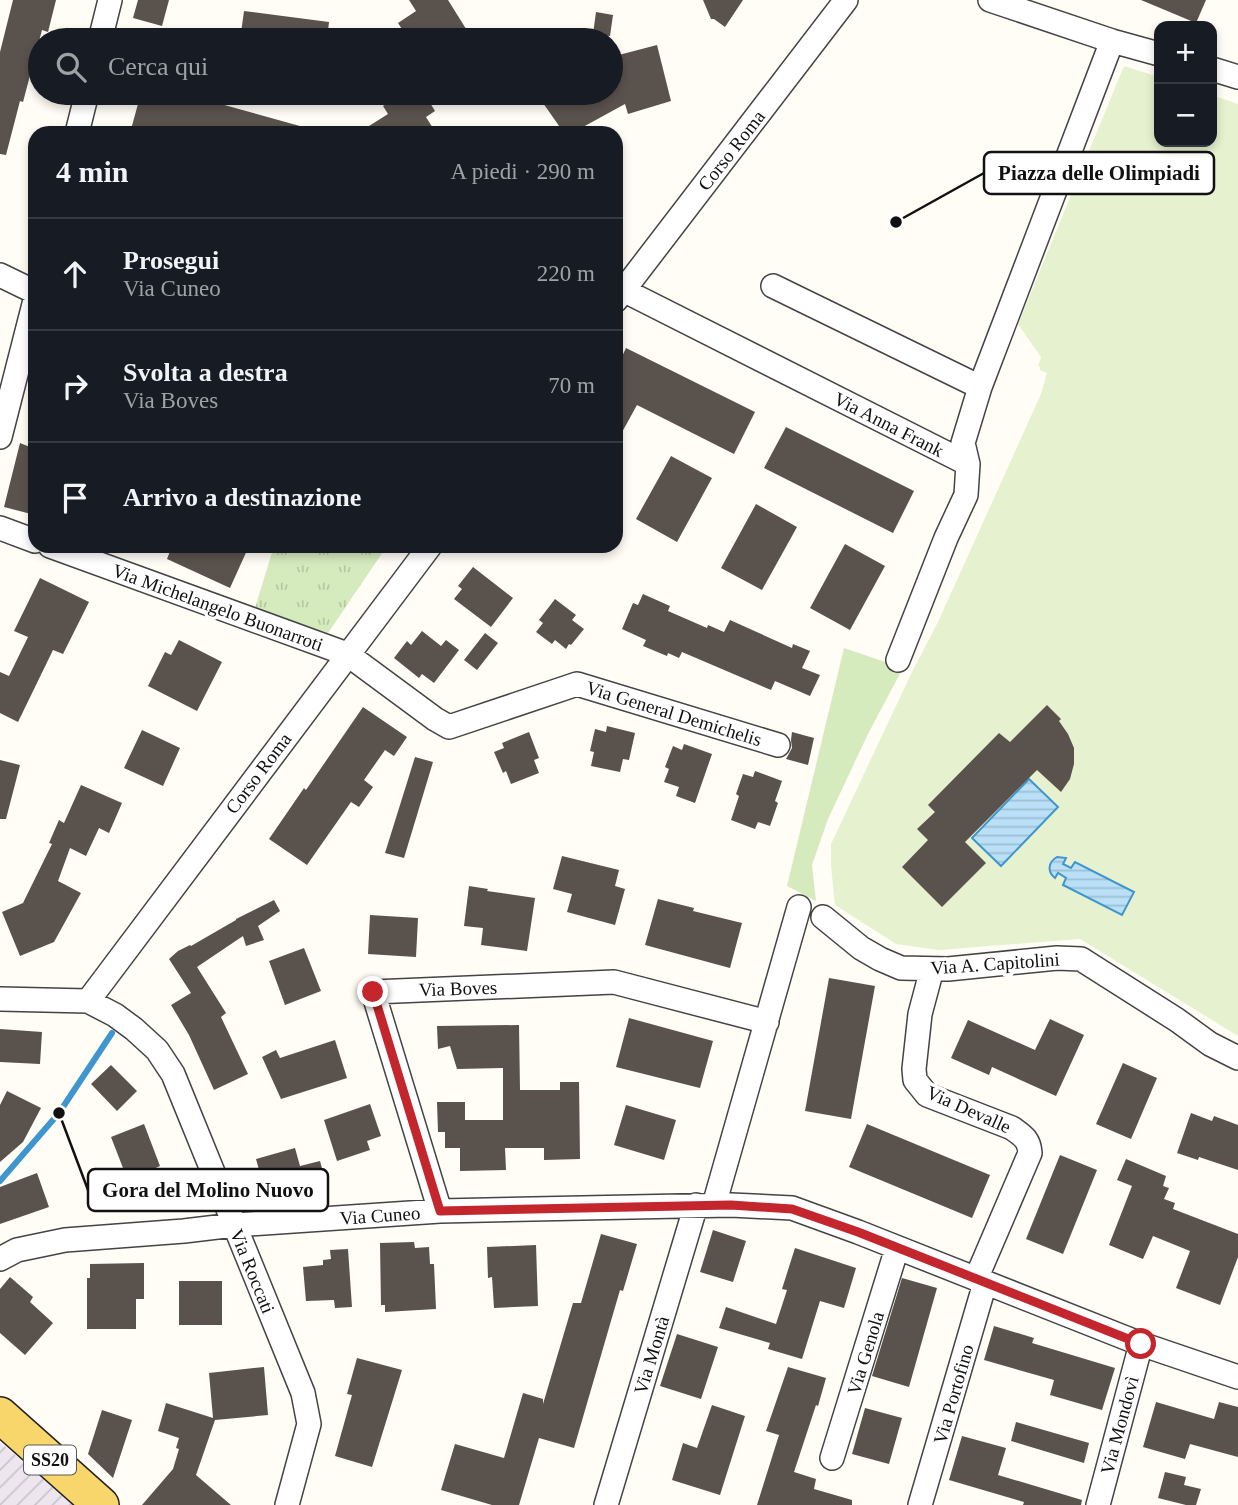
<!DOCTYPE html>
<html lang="it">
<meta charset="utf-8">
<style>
:root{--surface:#171b24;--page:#242831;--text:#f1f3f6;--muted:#9ea1a6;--line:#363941}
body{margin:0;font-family:Georgia,serif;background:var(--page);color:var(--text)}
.controls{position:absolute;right:21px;top:21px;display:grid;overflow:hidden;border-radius:14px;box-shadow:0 4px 10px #0003}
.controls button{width:63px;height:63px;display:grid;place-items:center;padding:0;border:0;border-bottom:2px solid var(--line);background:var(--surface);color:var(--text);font:35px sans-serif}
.stop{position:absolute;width:21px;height:21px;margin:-16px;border:5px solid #c4262e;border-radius:50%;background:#fff}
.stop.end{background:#c4262e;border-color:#fff;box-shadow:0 2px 7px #0008}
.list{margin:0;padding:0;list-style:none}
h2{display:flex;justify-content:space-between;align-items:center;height:91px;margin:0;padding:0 28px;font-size:30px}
h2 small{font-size:23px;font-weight:400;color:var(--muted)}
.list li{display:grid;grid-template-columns:46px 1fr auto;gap:21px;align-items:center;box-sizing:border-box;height:112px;padding:0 28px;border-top:2px solid var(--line)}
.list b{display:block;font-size:26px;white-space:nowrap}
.list p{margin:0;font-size:23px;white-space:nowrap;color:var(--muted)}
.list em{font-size:23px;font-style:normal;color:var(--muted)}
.icon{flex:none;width:38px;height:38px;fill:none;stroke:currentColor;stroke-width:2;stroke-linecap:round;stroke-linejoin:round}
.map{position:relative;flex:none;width:1238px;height:1505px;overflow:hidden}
.search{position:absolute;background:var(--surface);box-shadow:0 4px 10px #0003;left:28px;top:28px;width:595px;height:77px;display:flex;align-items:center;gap:18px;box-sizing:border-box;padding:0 24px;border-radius:38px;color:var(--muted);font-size:26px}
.panel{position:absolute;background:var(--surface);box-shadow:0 4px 10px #0003;left:28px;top:126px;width:595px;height:427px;border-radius:21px}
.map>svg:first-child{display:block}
.industrial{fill:url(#industrial-furrows)}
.grass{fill:#d5ebbd}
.park{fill:url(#park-tufts)}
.pitch{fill:#e6f2cf}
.water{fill:url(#water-rules);stroke:#3f96cf;stroke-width:2}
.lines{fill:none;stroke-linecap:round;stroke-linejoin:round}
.stream{stroke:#3f96cf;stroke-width:6}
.building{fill:#5a524d}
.street-casing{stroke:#444;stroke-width:26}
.primary-casing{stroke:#222;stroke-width:38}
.street{stroke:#fff;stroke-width:23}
.primary{stroke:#f9d66b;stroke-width:35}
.route{stroke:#c4262e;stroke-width:9}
.labels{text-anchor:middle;stroke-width:7;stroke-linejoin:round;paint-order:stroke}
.shield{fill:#fff;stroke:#585858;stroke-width:2}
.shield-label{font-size:18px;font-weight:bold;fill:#111}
.street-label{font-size:19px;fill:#111;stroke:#fff}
.leader{fill:none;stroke:#111;stroke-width:2.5}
.callout-dot{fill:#111;stroke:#fff;stroke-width:2.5}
.callout{fill:#fff;stroke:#111;stroke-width:2.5}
.callout-label{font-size:21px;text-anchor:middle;font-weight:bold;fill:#111}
</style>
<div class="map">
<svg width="1238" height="1505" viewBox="0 0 1238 1505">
<defs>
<pattern id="industrial-furrows" width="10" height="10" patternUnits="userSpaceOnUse" patternTransform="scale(1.75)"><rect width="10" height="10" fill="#eee6ef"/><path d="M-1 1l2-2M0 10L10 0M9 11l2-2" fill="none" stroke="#cbc4cc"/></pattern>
<pattern id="park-tufts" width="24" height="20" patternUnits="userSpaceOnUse" patternTransform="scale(1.75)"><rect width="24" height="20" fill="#d5ebbd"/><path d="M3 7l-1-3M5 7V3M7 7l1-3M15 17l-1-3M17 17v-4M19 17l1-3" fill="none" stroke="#b6c8a1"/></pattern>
<pattern id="water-rules" width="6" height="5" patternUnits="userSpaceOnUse" patternTransform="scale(1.75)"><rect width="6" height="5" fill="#b9e0f7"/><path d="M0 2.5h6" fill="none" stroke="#9ebfd3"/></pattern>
</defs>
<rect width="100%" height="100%" fill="#fffdf5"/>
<path class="industrial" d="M0,1442L74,1505H0Z"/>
<path class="grass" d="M844,648L903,668L868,734L828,819L812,865L816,901L787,886Z"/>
<path class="park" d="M274,546H387L328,633L255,608Z"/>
<path class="pitch" d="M1124,66L1159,77V142H1212V95L1238,104V1036L1080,939L939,950L896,944L835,905L831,866V844L911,674L938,622L1041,394L1047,373L1040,370V367L1038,366L1041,357L1018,324Z"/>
<path class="water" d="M1029,779L1058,807L1001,866L972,838Z
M1057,857L1066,858L1063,864L1071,868L1075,862L1134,892L1122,915L1063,885L1066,878L1058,873L1055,878C1047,872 1048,862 1057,857Z"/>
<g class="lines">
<path class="stream" d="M0,1181L59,1113L112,1033"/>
</g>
<path class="building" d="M13,0H56L48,32L42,30L23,102L20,101L6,155L0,154V52Z
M138,0H169L162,26L133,18Z
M409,0H448L468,32L455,40H409L398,23L416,11Z
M703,0H743L725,27L714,19H711Z
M1141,0H1206L1196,23Z
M244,11L329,22L327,40H240Z
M596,12L613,15L610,36L593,34Z
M657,45L671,101L628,114L625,104L572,133H564L536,93H611V57Z
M141,93H181L307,128L306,133H130Z
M386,93H424L435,111L426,117L436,133H358L388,114L383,106L391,101Z
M626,348L755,412L734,454L637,405L616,443V369Z
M786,427L914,491L893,533L764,468Z
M20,443L35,449V515L4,507Z
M671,456L712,478L677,542L636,519Z
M756,504L797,527L762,590L721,568Z
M845,544L885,566L850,630L810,608Z
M172,546H249L230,588L167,559Z
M473,567L513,598L491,627L454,599L462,589L458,586Z
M40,578L89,602L63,654L53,650L18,722L0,713V672L9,676L28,637L14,631Z
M643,594L670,606L668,611L707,628L708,625L724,632L730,620L792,648L793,644L810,651L802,668L820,675L810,696L775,681L771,690L682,652L679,658L668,653L667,656L643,646L646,640L622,629L633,603L638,605Z
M555,599L576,615L572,620L584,629L571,645L569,644L566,649L555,640L552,644L536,632L543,623L539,620Z
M422,631L441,646L446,640L459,650L434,683L422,674L419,678L394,658L407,641L411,645Z
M485,633L498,643L477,670L464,660Z
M179,640L222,662L197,711L148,686L165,652L171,655Z
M1047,705L1061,719L1059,721L1068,734L1074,748V764L1070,779L1061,792L1037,770L965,842L986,863L942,907L902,867L928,840L917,829L935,812L928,805L999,733L1010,742Z
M363,707L407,737L394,756L385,750L364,780L373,787L359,807L351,802L307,865L269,839L304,788L306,790Z
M607,726L635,733L629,760L623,759L620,772L591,766L594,752L590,751L595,729L606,732Z
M142,730L180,748L163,786L124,768Z
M529,732L539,758L534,760L539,773L511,784L506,771L503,773L494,752L504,748L502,743Z
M792,732L814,738L808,765L786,759L792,748L791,740Z
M684,744L712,754L695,803L676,796L679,787L664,782L669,769L665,767L673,746L682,750Z
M415,757L433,762L404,858L385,853Z
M0,760L20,765L6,819H0Z
M755,771L782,781L775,801L778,803L770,826L758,822L755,829L731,820L739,796L736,794L743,774L753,777Z
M81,785L122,803L109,833L99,828L86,856L70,848L58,881L81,893L54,942L20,956L2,912L23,903L52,844L49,843L59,820L64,823Z
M562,856L619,870L615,886L625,889L615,925L567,912L572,894L553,889Z
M469,886L488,889L487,891L535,898L527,951L481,945L483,928L464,926Z
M658,899L694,908L693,911L742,923L730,968L645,945Z
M274,900L280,911L258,926L264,940L246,946L243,936L197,967L226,1013L221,1017L248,1074L214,1090L189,1035L171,1005L191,993L169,959L178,951L190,945L191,946L236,920V919Z
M370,915L418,918L416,957L368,954Z
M304,948L321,991L285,1005L269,961Z
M829,978L875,986L851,1119L805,1111Z
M629,1018L713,1041L700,1088L616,1067Z
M1050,1019L1084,1035L1056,1096L992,1067L989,1075L951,1058L968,1020L1035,1050Z
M519,1025L520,1090H560V1082H579L580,1159L544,1160V1148H505L506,1170L460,1171V1148H445V1132H438L437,1102H465V1120H503V1068L457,1069L450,1046L438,1049L437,1026Z
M0,1029L42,1032L40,1064L0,1062Z
M335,1040L347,1078L281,1099L262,1057L276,1050L280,1058Z
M1123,1063L1157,1078L1131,1139L1096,1124Z
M111,1065L137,1091L117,1111L91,1084Z
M7,1091L41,1108L23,1142L0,1162V1105Z
M370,1104L381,1136L367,1141L370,1150L337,1161L324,1120Z
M626,1105L676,1120L664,1160L614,1145Z
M1191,1113L1212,1121L1214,1116L1238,1125V1170L1199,1157L1198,1160L1177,1153Z
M144,1124L160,1166L128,1181L111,1137Z
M867,1124L990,1175L972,1218L849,1167Z
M295,1148L300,1166L320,1161L326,1183L267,1199L256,1159Z
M1060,1155L1097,1170L1063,1254L1026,1239Z
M1126,1159L1166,1176L1163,1186L1169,1188L1164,1199L1175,1203L1173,1209L1238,1234V1257L1220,1305L1176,1288L1190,1251L1153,1236L1143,1259L1109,1245L1132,1186L1117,1180Z
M37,1173L49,1207L0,1224V1187Z
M713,1230L746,1241L733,1282L700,1272Z
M601,1234L637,1244L623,1291L620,1290L574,1448L539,1438L519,1505H492L441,1490L455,1444L504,1458L523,1393L543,1399V1404L573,1303H581Z
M414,1242L415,1248L429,1247L430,1264H434L436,1309L385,1312V1305H381L380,1243Z
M536,1245L538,1306L494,1308L492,1277L488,1278L487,1247Z
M795,1248L856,1268L844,1308L820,1301L802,1359L768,1349L770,1343L719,1328L726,1307L776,1324L787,1290L782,1289Z
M348,1249L352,1307L335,1308L334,1300L306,1301L303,1267L323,1265V1260L331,1259L330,1250Z
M144,1263V1299H136V1329H87V1278H90V1264Z
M10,1277L33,1297L30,1302L53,1323L25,1355L0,1333V1289Z
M902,1278L937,1288L909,1387L872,1376Z
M179,1281H222V1325H179Z
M994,1326L1034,1338L1032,1343L1115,1368L1102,1410L1050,1395L1054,1380L984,1360Z
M677,1334L718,1347L701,1399L660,1386Z
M357,1358L402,1370L372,1467L335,1456L352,1395L347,1394Z
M264,1367L268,1415L215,1420L196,1475L231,1505H142L173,1469L179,1449L176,1448L179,1438L158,1431L166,1403L213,1418L209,1373Z
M788,1367L826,1378L818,1406L816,1405L794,1472L816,1479L814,1489L852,1500V1505H757L779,1435L766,1431Z
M1156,1402L1214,1419L1219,1402L1238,1407V1457L1190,1444L1185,1459L1143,1447Z
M712,1405L745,1416L720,1495L672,1480L683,1443L697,1448Z
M865,1408L902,1418L889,1464L852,1454Z
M102,1410L132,1420L113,1478L88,1454Z
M1016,1422L1089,1443L1084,1463L1011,1441Z
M962,1436L1006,1448L998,1475L1082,1500L1081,1505H1023L1024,1502L949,1480Z
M1165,1472L1186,1477L1184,1485L1201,1489L1196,1505H1186L1158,1498Z"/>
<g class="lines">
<g class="street-casing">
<path id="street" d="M990,0L1112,41L1159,54
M100,40L110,0
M1212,69L1238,77
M77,133L87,93
M0,275L35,292
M773,286L980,387L963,443L968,464
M623,290L968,464L966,495L946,538L898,660
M616,300L846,0
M980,387L1112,41
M0,437L35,300
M0,528L35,541
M50,546L347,654L435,719L449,727L577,684L778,745
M823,917L861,948L880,959L901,968L948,969L1057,958L1081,959L1177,1020L1210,1044L1238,1058
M932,969L920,1014L914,1069L915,1080L927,1095L1012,1128C1023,1136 1029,1139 1030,1153L976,1279
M0,999L88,1001L115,1015L134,1029L157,1050L173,1074L303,1393L309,1424L287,1505
M88,1001L430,546
M714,1205L799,907
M440,1211L373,992L614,982L767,1022
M0,1259L17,1250L65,1240L184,1231L234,1225L440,1211L731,1205L792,1208L858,1232L1141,1344L1238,1377
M832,1458L897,1248
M606,1505L696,1205
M920,1505L985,1283
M1098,1505L1141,1344"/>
</g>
<g class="primary-casing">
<path id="primary" d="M0,1415L101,1505"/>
</g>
<use href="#street" class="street"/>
<use href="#primary" class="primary"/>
</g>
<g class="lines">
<path class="route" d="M373,992L440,1211L731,1205L792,1209L858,1232L1141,1344"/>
</g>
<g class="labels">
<rect class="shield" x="24" y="1445.5" width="52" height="29" rx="5"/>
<g class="shield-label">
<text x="50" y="1466">SS20</text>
</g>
<g class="street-label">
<text transform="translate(731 150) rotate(-52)" y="7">Corso Roma</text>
<text transform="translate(889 424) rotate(27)" y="7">Via Anna Frank</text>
<text transform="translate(218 607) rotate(20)" y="7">Via Michelangelo Buonarroti</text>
<text transform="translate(674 713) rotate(17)" y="7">Via General Demichelis</text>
<text transform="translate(258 773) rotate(-53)" y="7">Corso Roma</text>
<text transform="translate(995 963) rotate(-4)" y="7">Via A. Capitolini</text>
<text transform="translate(458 988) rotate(-2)" y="7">Via Boves</text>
<text transform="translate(969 1109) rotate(24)" y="7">Via Devalle</text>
<text transform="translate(380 1215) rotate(-4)" y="7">Via Cuneo</text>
<text transform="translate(253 1271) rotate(68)" y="7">Via Roccati</text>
<text transform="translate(865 1353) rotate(-73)" y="7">Via Genola</text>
<text transform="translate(651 1355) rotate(-73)" y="7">Via Montà</text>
<text transform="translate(953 1394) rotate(-74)" y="7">Via Portofino</text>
<text transform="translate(1119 1425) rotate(-75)" y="7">Via Mondovì</text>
</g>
</g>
<path class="leader" d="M896 222L984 173M59 1113L88 1190"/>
<g class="callout-dot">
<circle cx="896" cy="222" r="7"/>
<circle cx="59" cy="1113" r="7"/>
</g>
<g class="callout">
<rect x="984" y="152" width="230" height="42" rx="7"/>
<rect x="88" y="1169" width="240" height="42" rx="7"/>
</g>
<g class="callout-label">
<text x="1099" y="180">Piazza delle Olimpiadi</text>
<text x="208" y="1197">Gora del Molino Nuovo</text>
</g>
</svg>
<div class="controls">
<button>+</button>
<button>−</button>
</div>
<div class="stop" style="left:1141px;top:1344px"></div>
<div class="stop end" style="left:373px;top:992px"></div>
<div class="search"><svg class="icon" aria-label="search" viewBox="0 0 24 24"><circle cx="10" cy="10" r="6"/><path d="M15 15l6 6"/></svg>Cerca qui</div>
<section class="panel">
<h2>4 min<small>A piedi · 290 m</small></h2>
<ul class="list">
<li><svg class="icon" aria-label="ahead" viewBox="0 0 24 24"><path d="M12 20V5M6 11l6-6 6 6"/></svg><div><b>Prosegui</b><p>Via Cuneo</p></div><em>220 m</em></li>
<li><svg class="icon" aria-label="right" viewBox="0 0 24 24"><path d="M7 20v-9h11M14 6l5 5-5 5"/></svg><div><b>Svolta a destra</b><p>Via Boves</p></div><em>70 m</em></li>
<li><svg class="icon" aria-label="arrive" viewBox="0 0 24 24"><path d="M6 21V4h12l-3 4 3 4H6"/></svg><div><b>Arrivo a destinazione</b></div></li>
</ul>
</section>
</div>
